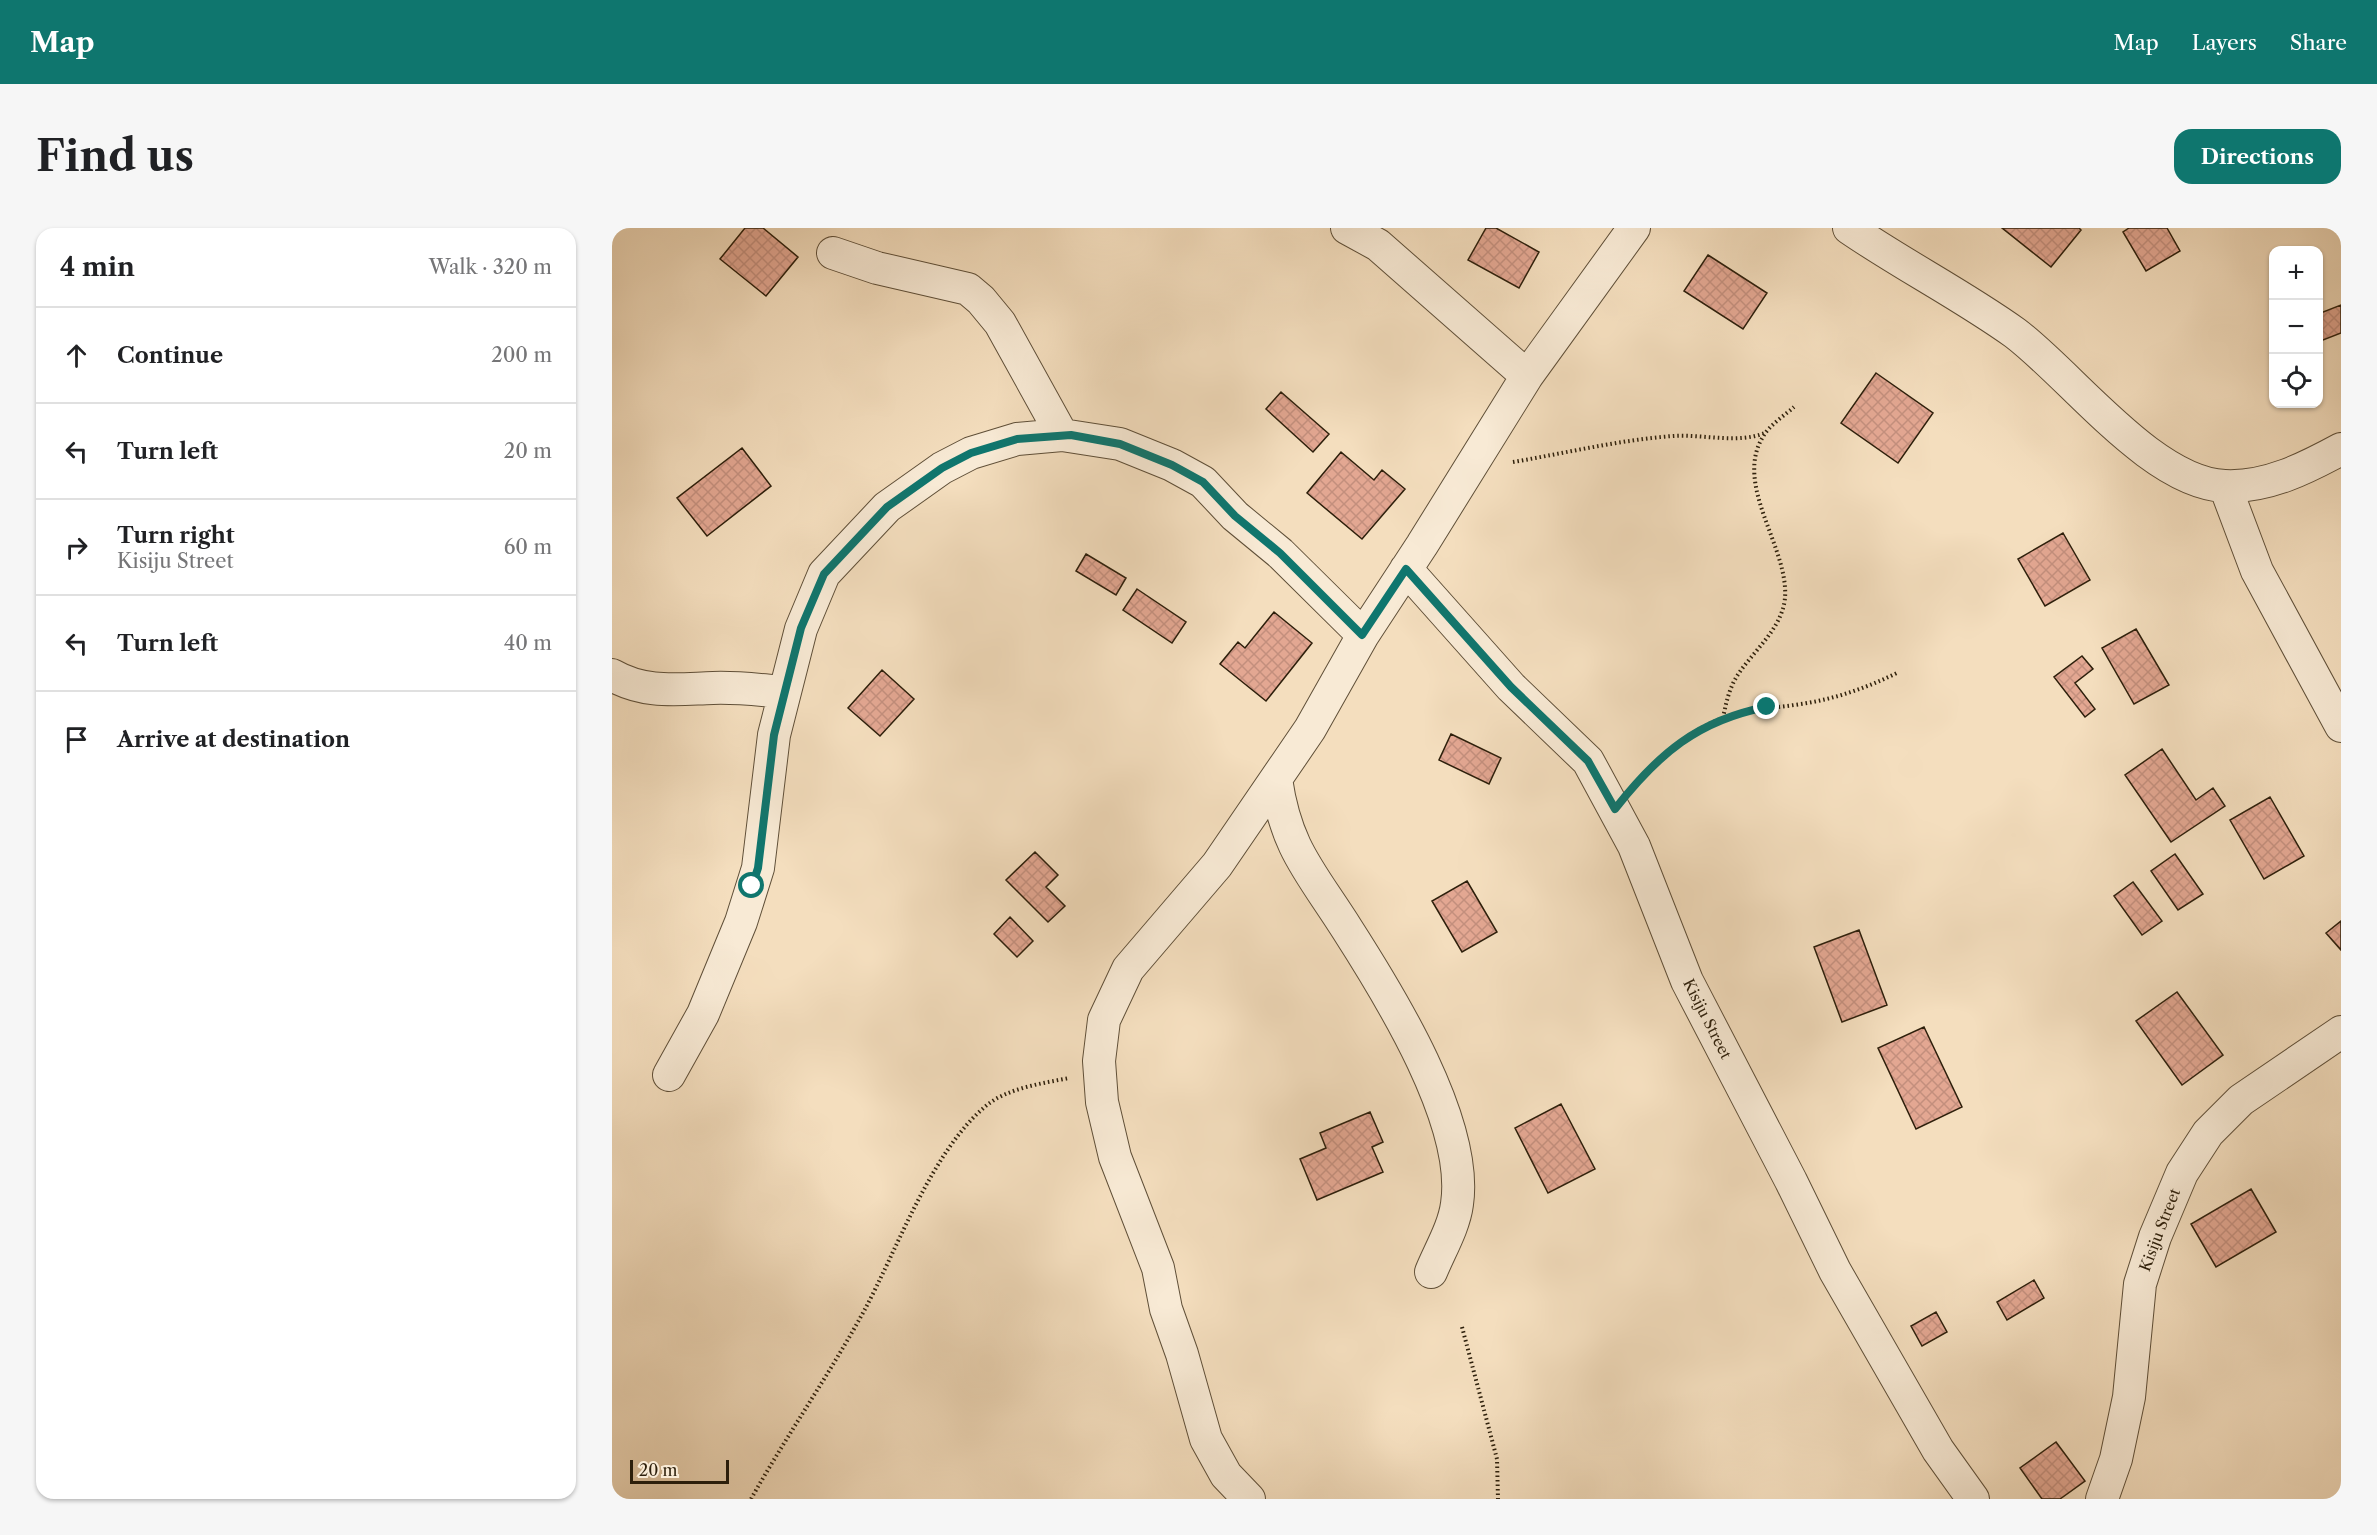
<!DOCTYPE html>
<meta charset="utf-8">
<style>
:root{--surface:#fff;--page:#f6f6f6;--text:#202124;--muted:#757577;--line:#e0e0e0;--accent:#0f766e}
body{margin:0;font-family:"Libre Caslon Text",serif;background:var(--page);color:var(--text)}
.controls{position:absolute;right:18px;top:18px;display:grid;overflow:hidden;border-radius:12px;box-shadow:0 2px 4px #0004}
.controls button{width:54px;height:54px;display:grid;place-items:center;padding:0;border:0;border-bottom:2px solid var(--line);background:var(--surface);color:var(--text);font:30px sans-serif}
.scale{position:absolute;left:18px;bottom:15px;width:99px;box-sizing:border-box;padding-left:6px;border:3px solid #2d1f0b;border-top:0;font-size:16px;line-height:21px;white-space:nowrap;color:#2d1f0b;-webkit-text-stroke:4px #f8ead5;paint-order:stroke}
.stop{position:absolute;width:18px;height:18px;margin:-14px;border:4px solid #0f766e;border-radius:50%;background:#fff}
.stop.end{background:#0f766e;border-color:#fff;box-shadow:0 2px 6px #0008}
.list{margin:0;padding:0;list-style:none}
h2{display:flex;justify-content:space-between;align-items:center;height:78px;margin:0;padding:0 24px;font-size:26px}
h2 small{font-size:20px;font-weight:400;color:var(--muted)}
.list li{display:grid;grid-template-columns:39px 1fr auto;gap:18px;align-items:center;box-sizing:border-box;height:96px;padding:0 24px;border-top:2px solid var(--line)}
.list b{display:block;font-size:22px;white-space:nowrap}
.list p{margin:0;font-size:20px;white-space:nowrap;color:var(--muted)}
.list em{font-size:20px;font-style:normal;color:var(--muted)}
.icon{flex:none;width:33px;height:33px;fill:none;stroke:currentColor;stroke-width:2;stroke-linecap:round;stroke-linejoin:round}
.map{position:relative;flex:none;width:1729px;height:1271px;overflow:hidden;border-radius:18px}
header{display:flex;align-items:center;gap:36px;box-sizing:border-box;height:84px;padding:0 30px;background:var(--accent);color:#fff}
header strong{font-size:28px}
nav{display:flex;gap:33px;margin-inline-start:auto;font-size:21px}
.intro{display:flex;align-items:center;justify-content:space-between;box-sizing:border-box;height:144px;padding:0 36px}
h1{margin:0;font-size:42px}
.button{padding:15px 27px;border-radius:18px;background:var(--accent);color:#fff;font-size:21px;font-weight:700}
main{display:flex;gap:36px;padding:0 36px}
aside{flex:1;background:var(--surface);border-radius:18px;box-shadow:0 2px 4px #0004}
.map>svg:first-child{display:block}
.building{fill:url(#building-cross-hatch);stroke:#2d1f0b;stroke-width:1.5}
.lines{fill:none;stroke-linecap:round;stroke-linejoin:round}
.street-casing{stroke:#5f4f38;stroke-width:34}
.path{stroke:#2d1f0b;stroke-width:4;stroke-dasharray:1.5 3;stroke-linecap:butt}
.street{stroke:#f8ead5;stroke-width:32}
.route{stroke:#0f766e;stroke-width:8}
.labels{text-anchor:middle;stroke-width:4.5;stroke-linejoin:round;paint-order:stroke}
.street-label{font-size:15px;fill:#2d1f0b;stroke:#f8ead5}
</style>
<header>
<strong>Map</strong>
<nav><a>Map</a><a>Layers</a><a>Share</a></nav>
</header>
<div class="intro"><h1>Find us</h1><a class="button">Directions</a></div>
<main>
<aside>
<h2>4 min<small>Walk · 320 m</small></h2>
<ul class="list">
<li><svg class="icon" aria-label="ahead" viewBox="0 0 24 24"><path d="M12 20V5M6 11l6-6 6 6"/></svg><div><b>Continue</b></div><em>200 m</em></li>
<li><svg class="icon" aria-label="left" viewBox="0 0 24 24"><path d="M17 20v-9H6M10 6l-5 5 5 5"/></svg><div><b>Turn left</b></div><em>20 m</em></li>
<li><svg class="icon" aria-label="right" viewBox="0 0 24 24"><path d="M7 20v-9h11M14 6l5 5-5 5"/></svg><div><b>Turn right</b><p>Kisiju Street</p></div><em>60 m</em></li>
<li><svg class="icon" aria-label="left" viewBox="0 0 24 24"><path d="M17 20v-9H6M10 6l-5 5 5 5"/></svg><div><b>Turn left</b></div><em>40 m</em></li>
<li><svg class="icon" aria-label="arrive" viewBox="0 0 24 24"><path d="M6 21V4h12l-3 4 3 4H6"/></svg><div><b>Arrive at destination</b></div></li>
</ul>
</aside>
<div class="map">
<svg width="1729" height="1271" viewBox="0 0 1729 1271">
<defs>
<pattern id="building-cross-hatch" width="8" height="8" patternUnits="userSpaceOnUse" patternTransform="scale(1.5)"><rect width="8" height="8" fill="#e3a792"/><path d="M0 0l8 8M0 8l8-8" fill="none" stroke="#c38f7d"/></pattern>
</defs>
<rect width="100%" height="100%" fill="#f4debe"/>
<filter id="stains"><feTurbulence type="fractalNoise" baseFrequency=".00333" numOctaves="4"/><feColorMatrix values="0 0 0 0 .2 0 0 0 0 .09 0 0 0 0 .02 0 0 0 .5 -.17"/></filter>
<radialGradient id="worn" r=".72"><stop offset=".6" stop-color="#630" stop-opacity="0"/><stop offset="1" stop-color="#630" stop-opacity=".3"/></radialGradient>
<path class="building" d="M133,0H151L186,29L154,68L108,31Z
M874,0H884L927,24L907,60L856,32Z
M1390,0H1467L1469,2L1439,39Z
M1517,0H1555L1568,23L1534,43L1511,4Z
M1096,27L1155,65L1131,101L1072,63Z
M1729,77V105L1706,114V86Z
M1264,145L1321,185L1286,235L1229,195Z
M669,164L717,206L701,224L654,181Z
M130,220L159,258L95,308L65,270Z
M729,224L762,252L770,242L793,261L750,311L695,265Z
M1451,305L1478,352L1433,378L1406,331Z
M474,326L514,350L504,367L464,343Z
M525,361L574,394L560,415L511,382Z
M662,384L700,415L654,473L608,436L626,414L633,420Z
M1524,401L1557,457L1522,476L1490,420Z
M1470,428L1481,441L1463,455L1483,481L1473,489L1442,449Z
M270,442L302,471L268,508L236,480Z
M839,506L889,530L877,556L827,532Z
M1550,521L1584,572L1601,560L1613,578L1559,614L1513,547Z
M1658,569L1692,628L1652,651L1618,592Z
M423,624L446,647L434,659L453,678L436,694L394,652Z
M1563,626L1591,666L1566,682L1539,643Z
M855,653L885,704L850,724L820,673Z
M1521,654L1550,693L1530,707L1502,668Z
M398,689L421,713L405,729L382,706Z
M1729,693V722L1714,705Z
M1247,702L1275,777L1230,794L1202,719Z
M1565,764L1611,827L1570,857L1524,793Z
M1312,799L1350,879L1304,901L1266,820Z
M949,876L983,941L936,965L903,900Z
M758,884L771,914L760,919L771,944L705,972L688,931L714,920L708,905Z
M1639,961L1664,1004L1604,1039L1579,996Z
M1422,1052L1432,1070L1395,1092L1385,1074Z
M1324,1084L1335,1104L1310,1118L1299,1098Z
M1444,1214L1473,1253L1448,1271H1430L1408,1240Z"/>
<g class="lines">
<g class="street-casing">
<path id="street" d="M735,0L766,17L915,148
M1237,0C1291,37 1350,67 1403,105C1460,148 1540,255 1613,258C1655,260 1694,240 1729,221
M221,25L265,40L356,61L369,72L388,95L450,207
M1613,258L1645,343L1729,498
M794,341L899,459L976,533L1022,618L1075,753L1179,953L1223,1043L1326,1222L1361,1271
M0,447C33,466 65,461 101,460C125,459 148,462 172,464
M664,551C674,621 699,644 735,701C778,768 857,895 845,976C842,999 828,1022 819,1044
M57,847L91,786L129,694L146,640L162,507L189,401L212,346L275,279L330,240L359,225L405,211L450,207L508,216L560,237L591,254L623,288L668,325L751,407
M637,1271L614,1247L594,1211L570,1126L554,1081L546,1040L503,929L490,874L487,833L492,792L516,741L605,637L698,501L751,407L810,317L915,148L1022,0
M1490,1271L1504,1231L1517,1169L1528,1056L1543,1009L1570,945L1596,905L1629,872L1729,804"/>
</g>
<path class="path" d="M901,234C954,225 1007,212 1061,208C1091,206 1125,216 1153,205
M1111,490C1114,475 1117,461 1125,448C1141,423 1170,401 1173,370C1177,319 1120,256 1152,207C1159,196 1173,187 1182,179
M1024,555C1047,532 1069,509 1099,495C1128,481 1158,481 1189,476C1223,471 1254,460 1285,445
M850,1099L885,1231L886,1271
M139,1271C175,1207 217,1147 252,1083C286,1020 320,922 375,877C396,860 432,855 457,850"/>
<use href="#street" class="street"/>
</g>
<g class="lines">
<path class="route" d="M140,658L146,640L162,507L189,400L212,346L275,279L330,240L359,225L405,211L459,207L508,216L560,237L591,254L623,288L668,325L750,407L794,341L899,459L976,533L1003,581C1046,526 1086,492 1155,479"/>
</g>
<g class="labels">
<g class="street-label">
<text transform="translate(1095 791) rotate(63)" y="5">Kisiju Street</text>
<text transform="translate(1548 1002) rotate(-69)" y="5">Kisiju Street</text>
</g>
</g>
<rect width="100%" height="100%" filter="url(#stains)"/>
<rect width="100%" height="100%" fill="url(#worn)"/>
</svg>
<div class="controls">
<button>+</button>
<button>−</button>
<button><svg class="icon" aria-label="locate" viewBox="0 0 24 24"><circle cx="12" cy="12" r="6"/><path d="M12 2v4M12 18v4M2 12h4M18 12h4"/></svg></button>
</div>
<div class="scale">20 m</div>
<div class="stop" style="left:140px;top:658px"></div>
<div class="stop end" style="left:1155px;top:479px"></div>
</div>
</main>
